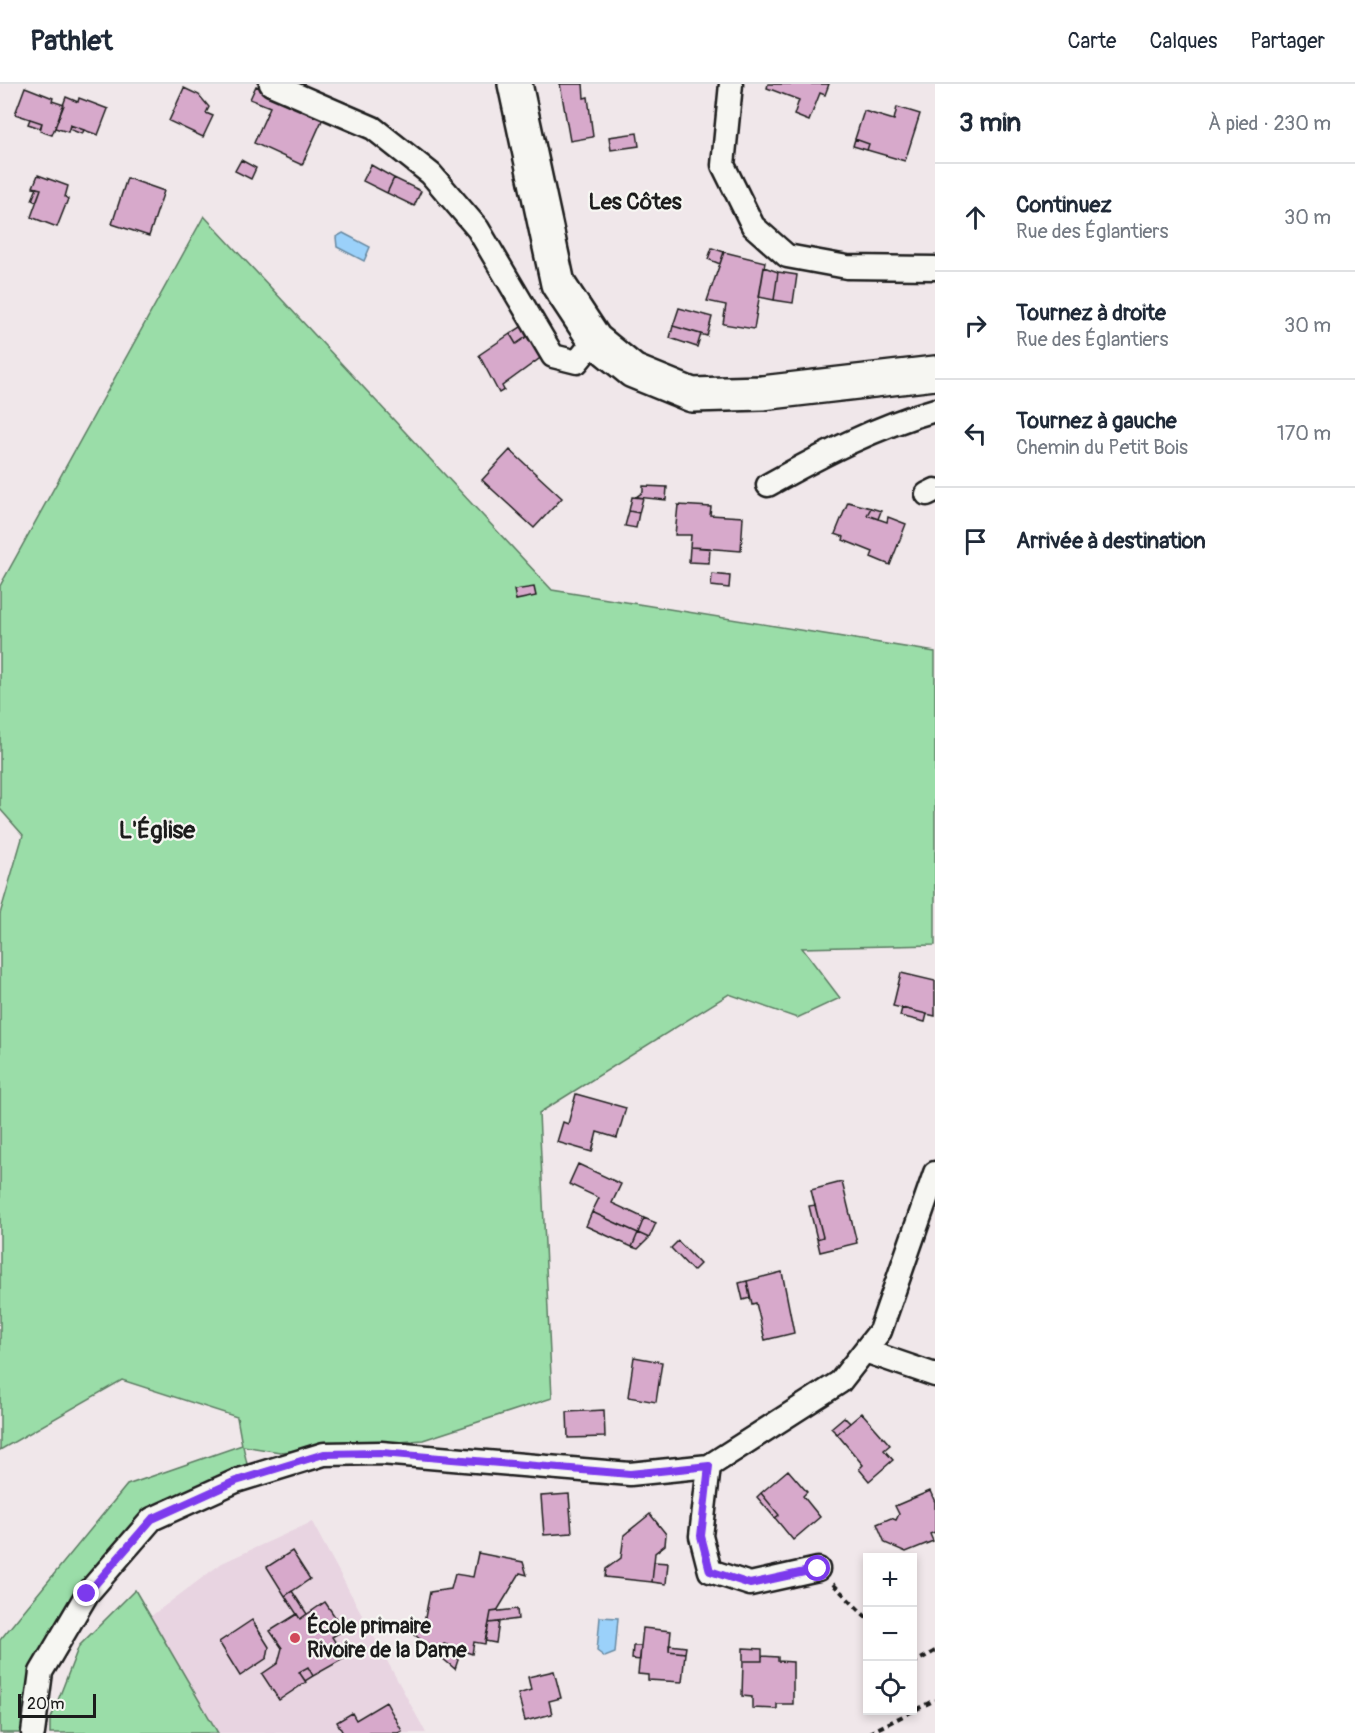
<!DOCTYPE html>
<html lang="fr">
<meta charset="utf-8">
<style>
:root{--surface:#fff;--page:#f2f2f3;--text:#1f2937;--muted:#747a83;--line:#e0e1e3}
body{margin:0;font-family:Pangolin,sans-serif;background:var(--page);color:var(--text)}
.controls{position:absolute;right:18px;bottom:18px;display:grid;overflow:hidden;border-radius:0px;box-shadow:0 3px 9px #0003}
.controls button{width:54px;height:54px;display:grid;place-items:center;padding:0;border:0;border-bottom:2px solid var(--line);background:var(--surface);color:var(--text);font:30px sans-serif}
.scale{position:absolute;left:18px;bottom:15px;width:78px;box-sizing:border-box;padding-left:6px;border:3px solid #1c1c1c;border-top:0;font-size:16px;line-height:21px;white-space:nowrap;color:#1c1c1c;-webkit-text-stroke:4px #f6f6f2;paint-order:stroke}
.stop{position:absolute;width:18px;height:18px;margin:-14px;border:4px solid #7c3aed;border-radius:50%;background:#fff}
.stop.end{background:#7c3aed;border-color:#fff;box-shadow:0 2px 6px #0008}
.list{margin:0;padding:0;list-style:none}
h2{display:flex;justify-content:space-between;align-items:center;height:78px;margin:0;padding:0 24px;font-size:26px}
h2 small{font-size:20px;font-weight:400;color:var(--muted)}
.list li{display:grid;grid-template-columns:39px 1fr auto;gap:18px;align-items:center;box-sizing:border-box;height:108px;padding:0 24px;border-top:2px solid var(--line)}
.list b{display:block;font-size:22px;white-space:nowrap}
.list p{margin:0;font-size:20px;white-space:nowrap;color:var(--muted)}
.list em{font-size:20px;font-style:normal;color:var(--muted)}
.icon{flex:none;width:33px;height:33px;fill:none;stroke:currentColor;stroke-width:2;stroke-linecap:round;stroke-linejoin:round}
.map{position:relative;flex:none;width:935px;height:1649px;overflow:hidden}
header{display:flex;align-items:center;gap:36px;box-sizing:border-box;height:84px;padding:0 30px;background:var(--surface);border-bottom:2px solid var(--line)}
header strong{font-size:28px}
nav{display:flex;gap:33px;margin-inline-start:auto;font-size:21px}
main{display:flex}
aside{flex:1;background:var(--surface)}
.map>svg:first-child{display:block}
.built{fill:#e8d4e1}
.green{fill:#9adda8;stroke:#5b7c62;stroke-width:1.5}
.water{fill:#9bd1fa;stroke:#6889a1;stroke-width:1.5}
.building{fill:#d7a9cb;stroke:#1c1c1c;stroke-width:1.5}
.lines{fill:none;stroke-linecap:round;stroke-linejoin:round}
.minor-casing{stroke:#1c1c1c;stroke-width:27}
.secondary-casing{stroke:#1c1c1c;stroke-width:38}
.path{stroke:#1c1c1c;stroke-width:4;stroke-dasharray:6 4.5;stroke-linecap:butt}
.minor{stroke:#f6f6f2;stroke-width:22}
.secondary{stroke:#f6f6f2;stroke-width:33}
.route{stroke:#7c3aed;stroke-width:8}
.poi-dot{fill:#d1495b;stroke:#f6f6f2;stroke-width:2}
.labels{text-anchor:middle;stroke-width:4.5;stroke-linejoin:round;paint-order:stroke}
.poi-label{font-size:21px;font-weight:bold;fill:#1c1c1c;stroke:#f6f6f2;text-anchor:start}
.neighbourhood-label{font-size:22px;font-weight:bold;fill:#1c1c1c;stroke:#f6f6f2}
.quarter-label{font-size:24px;font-weight:bold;fill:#1c1c1c;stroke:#f6f6f2}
</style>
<header>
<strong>Pathlet</strong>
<nav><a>Carte</a><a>Calques</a><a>Partager</a></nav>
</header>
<main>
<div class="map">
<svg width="935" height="1649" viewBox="0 0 935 1649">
<rect width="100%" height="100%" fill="#f0e7ea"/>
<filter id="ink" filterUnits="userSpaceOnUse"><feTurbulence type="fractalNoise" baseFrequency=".0167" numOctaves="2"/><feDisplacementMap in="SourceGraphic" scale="12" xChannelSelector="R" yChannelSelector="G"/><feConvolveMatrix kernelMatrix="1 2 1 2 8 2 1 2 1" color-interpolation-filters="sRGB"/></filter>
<g filter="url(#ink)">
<path class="built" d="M312,1438L426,1649H185L123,1553L222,1479Z"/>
<path class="green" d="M204,132L552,506L935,568V861L802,864L840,914L797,934L729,910L539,1029L552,1314L423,1356L280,1368L243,1362L247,1380L146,1427L58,1544L27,1649H0V1556L127,1401L242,1361L237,1333L122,1296L0,1366V830L23,751L0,725V502Z
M135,1506L218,1649H50V1637L79,1562Z"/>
<path class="water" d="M343,149L370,163L364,177L337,163L336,153Z
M600,1533L618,1534L615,1569L605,1573L597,1567Z"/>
<path class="building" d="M560,0H583L584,14L588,13L593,53L570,57Z
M768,0H829L825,11L820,9L809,37L794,31L799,16L767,4Z
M256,2L323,34L302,81L254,59L270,23L250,15Z
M25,3L53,14L52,17L64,21L52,51L40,47L42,39L15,30Z
M184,4L199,11L209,23L206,29L213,32L203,53L169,37Z
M66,13L78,18L79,14L108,25L98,51L70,41L68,48L55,44Z
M897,23L920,30L905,77L867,66L869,60L855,55L864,27L894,36Z
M30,35L42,39L40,44L28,40Z
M70,41L84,46L82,50L69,45Z
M637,49L639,62L611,66L609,53Z
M855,55L869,60L867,66L853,62Z
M241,76L256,84L251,95L235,87Z
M371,81L394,94L387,109L363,97Z
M38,91L68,102L65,113L68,115L57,143L31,133L41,105L33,103Z
M127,94L164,107L149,152L112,140Z
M394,94L421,107L414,122L387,109Z
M37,104L41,105L36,118L32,116Z
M712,164L724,168L720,180L708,175Z
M724,168L765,178L754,245L723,240L726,221L707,217Z
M764,183L778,188L774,216L759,213Z
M778,188L797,191L793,219L774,216Z
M679,224L712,233L707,252L673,242Z
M524,241L529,251L516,260L510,250Z
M673,242L701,250L697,263L670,254Z
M510,250L516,260L529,251L543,272L502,302L504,306L499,309L479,271Z
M510,366L562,414L534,444L482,396Z
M643,402L667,403L666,416L636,413L643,408Z
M632,413L643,414L639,429L629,427Z
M848,418L871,424L867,431L887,438L888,433L906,440L890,481L871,473L873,468L843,456L844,453L835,450Z
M678,421L711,423L710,431L743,433L741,467L690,463L691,451H675Z
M871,424L881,427L878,435L867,431Z
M629,427L639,429L636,444L625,442Z
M690,463L710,464L709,479L689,478Z
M712,490L730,492L729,504L711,502Z
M534,503L536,512L516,516L514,506Z
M901,889L935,897V932L893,922Z
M902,924L927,930L925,938L900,932Z
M576,1010L626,1024L617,1054L597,1048L592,1068L557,1058L563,1038L568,1040Z
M578,1080L621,1100L612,1119L644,1134L638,1149L592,1128L599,1114L569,1100Z
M842,1098L857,1159L820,1168L817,1155L823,1153L811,1106Z
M815,1121L823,1153L817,1155L809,1122Z
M592,1128L638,1149L632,1163L586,1142Z
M644,1134L656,1139L649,1154L638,1149Z
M638,1149L649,1154L638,1165L632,1163Z
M678,1157L700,1180L693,1187L671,1164Z
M782,1188L794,1249L765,1256L756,1219L752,1220L747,1197Z
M747,1197L750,1214L743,1216L739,1199Z
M634,1273L662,1278L656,1318L628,1313Z
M604,1326L605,1353L568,1354L567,1328Z
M862,1329L890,1361L884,1366L893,1376L869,1397L859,1385L863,1381L837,1350Z
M844,1333L850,1339L837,1350L831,1344Z
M788,1386L807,1408L803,1412L820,1433L793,1456L775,1434L779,1431L761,1409Z
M930,1407L935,1418V1448L930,1450L933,1457L906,1468L885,1459L877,1440L891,1434L896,1436L899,1430L895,1422Z
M761,1409L779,1431L775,1434L757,1413Z
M569,1410L572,1449L544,1451L541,1412Z
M650,1430L666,1450L665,1461L655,1469L652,1498L605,1493L606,1485L621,1474L624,1451Z
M292,1467L310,1495L285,1512L267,1483Z
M478,1469L523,1478L527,1491L520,1489L497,1527L491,1528L485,1560L474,1558L472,1570L444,1560L442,1567L459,1573L455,1585L415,1551L424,1539L430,1508L451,1505L455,1490L473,1493Z
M654,1478L668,1479L666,1500L652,1498Z
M292,1507L307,1530L300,1535L285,1512Z
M325,1518L344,1546L332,1553L345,1574L313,1592L308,1583L299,1588L306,1598L279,1616L262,1590L278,1579L282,1564L270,1547L297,1530L300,1535Z
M517,1525L518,1535L489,1539L491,1528Z
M252,1536L269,1563L267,1574L240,1592L219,1558Z
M499,1538L496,1559L485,1557L489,1539Z
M643,1544L671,1547L669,1567L685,1569L682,1598L648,1596V1591L638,1590Z
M669,1561L686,1563L685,1569L669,1567Z
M633,1562H641L640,1576L632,1575Z
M743,1564L762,1565V1577H743Z
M762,1572L778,1573V1577L793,1578V1620H777V1625L752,1624V1613L742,1612L743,1577H762Z
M308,1583L313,1592L305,1597L299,1588Z
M554,1587L561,1614L549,1617L552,1630L525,1637L518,1610L531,1606L528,1593Z
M386,1618L402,1647L398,1649H343L337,1638L352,1629L356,1636Z"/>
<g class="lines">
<g class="minor-casing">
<path id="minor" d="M271,0L373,44L431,90L478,145L553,272L577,278L595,256
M731,0L723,81L753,142L787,172L847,183L935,184
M768,401C822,371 875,343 935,326
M927,410L935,406
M865,1267L935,1291
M709,1382L701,1452L710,1487L750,1500L818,1485
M33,1649L41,1588L87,1510L152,1435L236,1397L324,1370L381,1369L630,1390L709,1382L840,1298L880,1247L935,1089"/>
</g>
<g class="secondary-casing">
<path id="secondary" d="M515,0L558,200L595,256L633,287L692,311L762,309L935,289"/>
</g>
<path class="path" d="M833,1500L868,1535
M912,1580L935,1567
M869,1649L935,1616"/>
<use href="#minor" class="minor"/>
<use href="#secondary" class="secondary"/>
</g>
</g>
<g class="lines" filter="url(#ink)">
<path class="route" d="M87,1510L152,1435L236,1397L324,1370L381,1369L630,1390L709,1382L701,1452L710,1487L750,1500L818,1485"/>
</g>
<circle class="poi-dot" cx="295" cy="1554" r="6"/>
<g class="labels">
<g class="poi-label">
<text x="307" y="1549">École primaire<tspan x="307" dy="24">Rivoire de la Dame</tspan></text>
</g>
<g class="neighbourhood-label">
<text x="635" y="125">Les Côtes</text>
</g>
<g class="quarter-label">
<text x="157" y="754">L'Église</text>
</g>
</g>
</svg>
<div class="controls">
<button>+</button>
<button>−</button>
<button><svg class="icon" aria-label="locate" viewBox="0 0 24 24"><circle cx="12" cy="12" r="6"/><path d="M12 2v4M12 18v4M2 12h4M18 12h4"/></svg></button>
</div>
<div class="scale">20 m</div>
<div class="stop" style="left:818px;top:1485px"></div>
<div class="stop end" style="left:87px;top:1510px"></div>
</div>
<aside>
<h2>3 min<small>À pied · 230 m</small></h2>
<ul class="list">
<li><svg class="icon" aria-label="ahead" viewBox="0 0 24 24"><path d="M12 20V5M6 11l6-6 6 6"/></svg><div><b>Continuez</b><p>Rue des Églantiers</p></div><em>30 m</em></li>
<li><svg class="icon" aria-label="right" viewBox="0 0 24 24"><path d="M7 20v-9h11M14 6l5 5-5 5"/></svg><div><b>Tournez à droite</b><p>Rue des Églantiers</p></div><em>30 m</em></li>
<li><svg class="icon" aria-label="left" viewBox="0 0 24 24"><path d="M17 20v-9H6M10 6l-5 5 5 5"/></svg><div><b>Tournez à gauche</b><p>Chemin du Petit Bois</p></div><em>170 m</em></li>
<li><svg class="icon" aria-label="arrive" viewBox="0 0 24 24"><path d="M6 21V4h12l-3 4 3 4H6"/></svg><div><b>Arrivée à destination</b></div></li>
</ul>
</aside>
</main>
